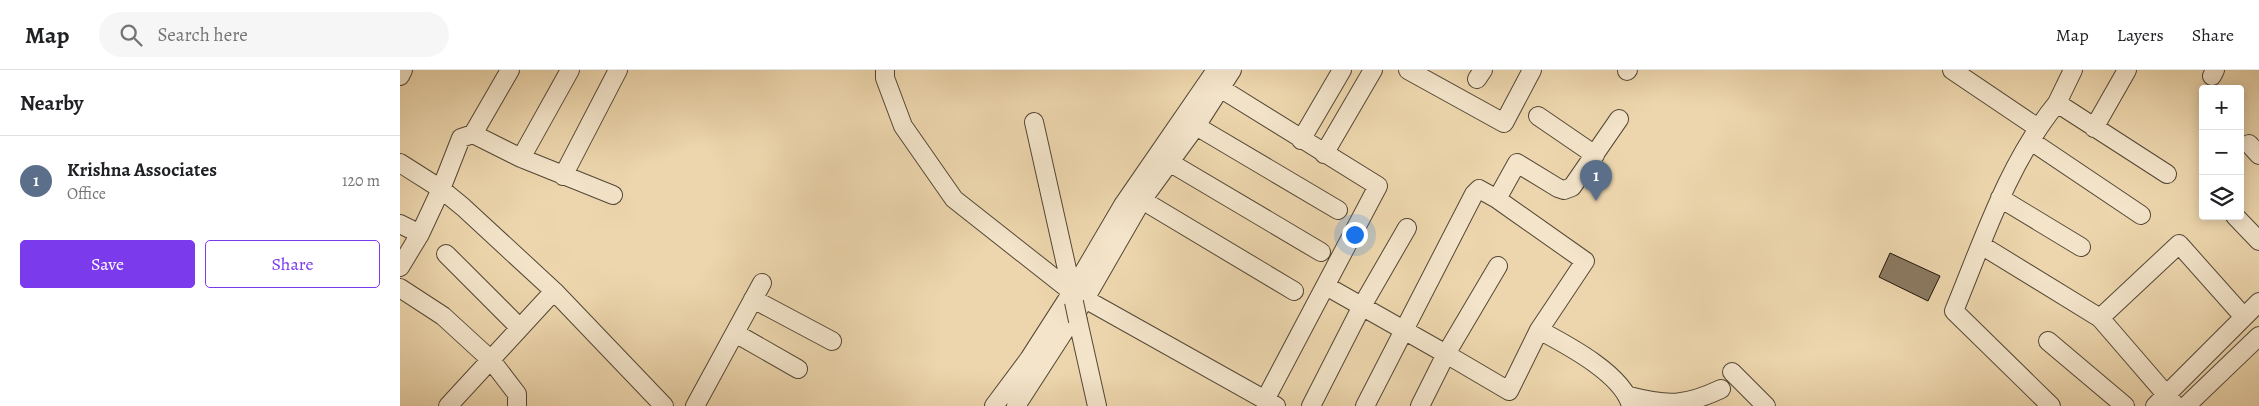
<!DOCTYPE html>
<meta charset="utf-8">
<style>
:root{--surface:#fff;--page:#f6f6f6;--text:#202124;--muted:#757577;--line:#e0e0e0;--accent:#7c3aed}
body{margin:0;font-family:Alegreya,serif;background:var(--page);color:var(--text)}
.controls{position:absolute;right:15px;top:15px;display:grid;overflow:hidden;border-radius:5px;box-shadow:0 2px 12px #0003}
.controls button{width:45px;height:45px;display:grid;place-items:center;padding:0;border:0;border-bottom:1px solid var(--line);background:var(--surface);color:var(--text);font:25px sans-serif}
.you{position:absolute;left:954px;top:164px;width:18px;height:18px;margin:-12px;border:4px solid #fff;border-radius:50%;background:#1a73e8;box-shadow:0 0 0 8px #1a73e833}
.badge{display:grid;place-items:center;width:32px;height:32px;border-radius:50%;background:var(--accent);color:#fff;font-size:16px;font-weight:700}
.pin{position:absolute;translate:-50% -41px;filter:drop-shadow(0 1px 2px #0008)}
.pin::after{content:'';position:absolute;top:26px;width:18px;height:15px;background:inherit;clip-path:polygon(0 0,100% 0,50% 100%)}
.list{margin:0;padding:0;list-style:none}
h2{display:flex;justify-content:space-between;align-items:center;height:65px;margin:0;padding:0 20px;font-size:21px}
h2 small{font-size:16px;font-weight:400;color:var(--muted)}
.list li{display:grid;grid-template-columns:32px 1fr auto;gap:15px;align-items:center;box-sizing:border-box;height:90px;padding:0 20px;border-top:1px solid var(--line)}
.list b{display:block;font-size:19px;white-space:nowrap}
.list p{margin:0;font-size:16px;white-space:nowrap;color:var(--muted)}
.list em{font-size:16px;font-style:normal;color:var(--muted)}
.actions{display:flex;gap:10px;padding:15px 20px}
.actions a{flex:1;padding:11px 0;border:1px solid var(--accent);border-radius:5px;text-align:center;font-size:18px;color:var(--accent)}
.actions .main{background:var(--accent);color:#fff}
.icon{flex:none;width:28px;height:28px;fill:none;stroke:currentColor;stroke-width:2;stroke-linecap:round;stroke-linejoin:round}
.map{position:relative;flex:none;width:1859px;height:336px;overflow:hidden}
header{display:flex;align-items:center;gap:30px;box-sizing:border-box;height:70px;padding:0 25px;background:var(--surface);border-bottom:1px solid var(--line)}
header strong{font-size:24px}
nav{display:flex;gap:28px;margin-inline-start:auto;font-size:18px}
.search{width:350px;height:45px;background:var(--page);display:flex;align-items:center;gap:12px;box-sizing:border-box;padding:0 18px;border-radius:28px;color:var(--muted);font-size:19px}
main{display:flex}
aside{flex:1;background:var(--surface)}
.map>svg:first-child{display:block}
.building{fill:#8b7a61;stroke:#20170e}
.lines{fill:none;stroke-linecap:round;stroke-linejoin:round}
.minor-casing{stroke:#534736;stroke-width:20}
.minor{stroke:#f3e4ca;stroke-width:18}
.minor-bridge-casing{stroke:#534736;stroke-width:20;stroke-linecap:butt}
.minor-bridge{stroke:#f3e4ca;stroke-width:18}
</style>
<header>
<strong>Map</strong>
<div class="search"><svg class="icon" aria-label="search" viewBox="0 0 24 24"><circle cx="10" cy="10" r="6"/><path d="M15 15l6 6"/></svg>Search here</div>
<nav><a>Map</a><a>Layers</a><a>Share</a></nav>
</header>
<main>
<aside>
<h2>Nearby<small></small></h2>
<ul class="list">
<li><span class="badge" style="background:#5c6f8a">1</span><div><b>Krishna Associates</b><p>Office</p></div><em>120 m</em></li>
</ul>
<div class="actions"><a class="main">Save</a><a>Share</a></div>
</aside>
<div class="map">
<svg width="1859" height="336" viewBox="0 0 1859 336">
<rect width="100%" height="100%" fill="#edd6ad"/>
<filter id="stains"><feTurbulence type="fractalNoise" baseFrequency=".004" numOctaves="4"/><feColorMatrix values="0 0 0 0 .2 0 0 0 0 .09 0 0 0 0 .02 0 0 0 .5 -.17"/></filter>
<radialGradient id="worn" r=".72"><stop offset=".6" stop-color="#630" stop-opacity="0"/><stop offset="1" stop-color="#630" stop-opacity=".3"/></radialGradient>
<path class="building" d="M1490,183L1540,206L1528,231L1479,207Z"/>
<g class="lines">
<g class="minor-casing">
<path id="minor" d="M110,0L73,64L121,88L213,125
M485,0V8L503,56L554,129L672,222
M1008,0L1104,53L1132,0
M1552,0L1638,58
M1673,0L1657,33L1767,104
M1227,1L1228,0
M0,6L3,0
M1812,6L1815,0
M1077,9L1083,0
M820,18L978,116L865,330
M1138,46L1195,85
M634,52L673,226
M796,56L938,140
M1694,58L1727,0
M901,70L942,0
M1631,71L1741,145
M1849,74L1859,85
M924,84L973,0
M121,88L170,0
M769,92L921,182
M0,93L41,119L63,137L154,221L264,336
M163,106L218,0
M1600,128L1681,177
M1097,129L1117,93L1158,118L1164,120L1172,117L1219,49
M742,130L894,221
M1835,146L1859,171
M0,154L20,164L41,119L61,68L73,64
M1581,175L1700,248L1776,336
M46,184L120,258
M0,197L20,164
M926,216L1046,284L1020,336
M0,218L43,246L91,290L117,324V336
M353,229L432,271
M685,229L876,336
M1700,248L1779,174L1844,247
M678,251L697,336
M1139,260C1167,275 1223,304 1231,336
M335,263L398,299
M1648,271L1725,336
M1332,302L1366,336
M1229,326C1268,336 1285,336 1321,319
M48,336L154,221
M295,336L362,213
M594,336L629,289L672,222L723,135L816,0
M616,336L685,229L742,130L796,56L832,0
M911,336L962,236L1007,158
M965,336L1074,124L1079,119L1097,129L1185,191L1139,260L1109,321L1046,284L1098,196
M1651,336L1554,241C1583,171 1608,93 1657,33
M1755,336L1859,232
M1786,336L1859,266"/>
</g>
<use href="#minor" class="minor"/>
<g class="minor-bridge-casing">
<path id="minor-bridge" d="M674,232L678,251"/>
</g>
<use href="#minor-bridge" class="minor-bridge"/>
</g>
<rect width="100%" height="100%" filter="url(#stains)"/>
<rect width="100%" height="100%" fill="url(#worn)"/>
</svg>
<div class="controls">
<button>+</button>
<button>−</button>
<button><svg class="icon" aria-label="layers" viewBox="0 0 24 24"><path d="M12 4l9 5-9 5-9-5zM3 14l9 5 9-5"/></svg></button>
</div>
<div class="you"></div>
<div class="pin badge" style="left:1196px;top:131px;background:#5c6f8a">1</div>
</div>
</main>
